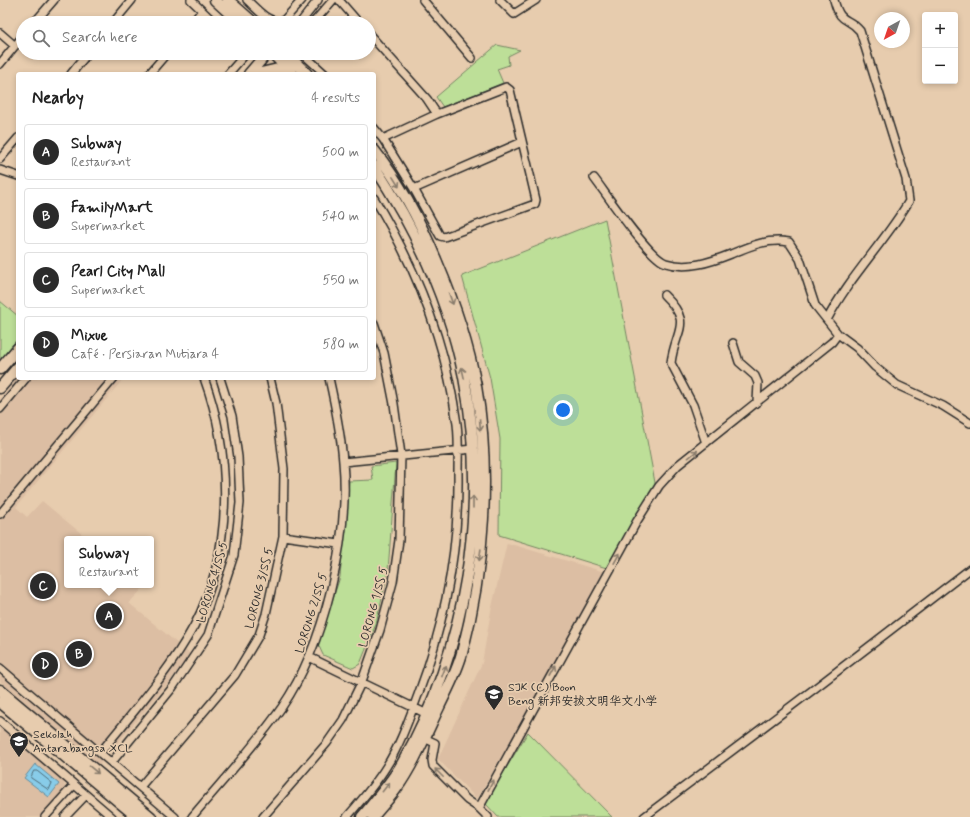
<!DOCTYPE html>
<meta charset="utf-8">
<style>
:root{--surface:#fff;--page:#f2f2f2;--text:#222;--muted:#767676;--line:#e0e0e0;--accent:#2b2b2b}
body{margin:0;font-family:Mynerve,"LXGW WenKai TC",sans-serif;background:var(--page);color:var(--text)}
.controls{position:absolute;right:12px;top:12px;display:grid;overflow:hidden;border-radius:4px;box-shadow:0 2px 6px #0003}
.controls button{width:36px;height:36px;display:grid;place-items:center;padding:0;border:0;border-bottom:1px solid var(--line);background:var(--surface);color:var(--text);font:20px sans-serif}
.compass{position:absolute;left:874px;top:12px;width:36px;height:36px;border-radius:50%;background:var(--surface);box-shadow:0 2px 6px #0003;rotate:220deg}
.you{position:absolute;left:563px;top:410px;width:14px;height:14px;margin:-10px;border:3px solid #fff;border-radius:50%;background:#1a73e8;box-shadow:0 0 0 6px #1a73e833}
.badge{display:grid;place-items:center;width:26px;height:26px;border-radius:50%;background:var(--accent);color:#fff;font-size:13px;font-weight:700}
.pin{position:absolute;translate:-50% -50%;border:2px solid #fff;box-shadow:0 1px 4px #0006}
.popup{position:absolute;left:64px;top:536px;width:90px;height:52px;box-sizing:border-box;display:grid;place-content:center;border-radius:4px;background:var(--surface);filter:drop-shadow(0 1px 3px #0005);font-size:13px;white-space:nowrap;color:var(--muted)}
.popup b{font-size:15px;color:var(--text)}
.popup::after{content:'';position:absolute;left:50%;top:100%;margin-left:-8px;border:8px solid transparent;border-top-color:var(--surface)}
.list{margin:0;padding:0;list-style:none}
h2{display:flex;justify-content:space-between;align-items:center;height:52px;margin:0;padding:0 16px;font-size:17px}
h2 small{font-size:13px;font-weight:400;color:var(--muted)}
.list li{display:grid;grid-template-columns:26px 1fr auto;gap:12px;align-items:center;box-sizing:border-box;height:56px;margin:0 8px 8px;padding:0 8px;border:1px solid var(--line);border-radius:4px}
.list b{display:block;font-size:15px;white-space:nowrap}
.list p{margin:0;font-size:13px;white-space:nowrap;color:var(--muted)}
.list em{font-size:13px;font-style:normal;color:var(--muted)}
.icon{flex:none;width:22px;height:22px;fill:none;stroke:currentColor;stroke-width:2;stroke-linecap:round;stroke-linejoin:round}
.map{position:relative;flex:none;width:970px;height:817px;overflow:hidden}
.search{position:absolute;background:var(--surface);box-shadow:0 2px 6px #0003;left:16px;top:16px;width:360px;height:44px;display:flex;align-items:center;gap:10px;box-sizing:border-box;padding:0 14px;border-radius:22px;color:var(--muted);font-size:15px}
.panel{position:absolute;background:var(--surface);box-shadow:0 2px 6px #0003;left:16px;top:72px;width:360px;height:308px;border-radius:4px}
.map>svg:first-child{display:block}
.built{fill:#dcbea3}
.green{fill:#bddf98;stroke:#748562}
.water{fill:#88cce9;stroke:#638c9d}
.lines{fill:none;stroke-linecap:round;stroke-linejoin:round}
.shore{stroke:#506b77;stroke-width:1}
.street-casing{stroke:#2b2b2b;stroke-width:10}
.secondary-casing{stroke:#2b2b2b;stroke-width:13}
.street{stroke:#e7ccae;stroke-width:7}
.secondary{stroke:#e7ccae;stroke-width:10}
.oneway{stroke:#897c6c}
.labels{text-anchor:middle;stroke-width:3.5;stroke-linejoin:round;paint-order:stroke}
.street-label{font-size:12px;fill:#2b2b2b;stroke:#e7ccae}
.poi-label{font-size:12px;fill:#2b2b2b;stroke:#e7ccae;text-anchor:start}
</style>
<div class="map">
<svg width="970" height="817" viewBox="0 0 970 817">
<rect width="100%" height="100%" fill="#e7ccae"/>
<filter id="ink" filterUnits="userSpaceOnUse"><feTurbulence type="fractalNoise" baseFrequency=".025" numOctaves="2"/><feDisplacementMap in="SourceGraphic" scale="8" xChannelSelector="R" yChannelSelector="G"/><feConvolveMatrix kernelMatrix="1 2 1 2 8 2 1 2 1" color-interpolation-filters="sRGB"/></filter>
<g filter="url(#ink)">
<path class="built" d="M18,378H124L16,507L27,517L42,501L88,539H67V585H143L145,586L129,603L190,654L171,680L99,765L0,681V400Z
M507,543L608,573L477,799L438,759L482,663L491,611Z
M0,727L64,781L65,789L40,817H0Z"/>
<path class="green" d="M497,45L520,50L508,56L509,65L497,69L503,83L443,107L436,97Z
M605,219L656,488L610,569L499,535L500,439L490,378L462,276Z
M0,301L18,316V338L0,360Z
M396,463L388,571L376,624L360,664L353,668L323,655L318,644L340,577L349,481L373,480L371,466Z
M528,732L612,817H498L485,803Z"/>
<path class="water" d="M35,764L59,784L49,797L24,778Z"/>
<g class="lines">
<path class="shore" d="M34,771H37L52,783L49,790L31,778Z"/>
<g class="street-casing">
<path id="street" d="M191,0L215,23
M247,0C257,9 270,26 284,20L302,0
M339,0L359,23
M423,0L472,58
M500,0L514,14L536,0
M34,23L54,0
M113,23L132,0
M192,23L202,11
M300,23L318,0
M313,23L333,0
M0,33L15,46
M369,34L427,99L437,114
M302,53L325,74
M0,64L23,36
M71,74L88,53
M149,74L167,53
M228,74L243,57L244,53
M374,128L383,139L414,189L440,236L444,237L535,204L536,200L510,90L506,87L437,114L383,139
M0,159L18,138
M0,170L18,176
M594,178C607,195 649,258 666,263C687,270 711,262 731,254C750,246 768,238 789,242L800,259L815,305L838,334L857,348L875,367L897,385L943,406L970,423
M414,189L522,142
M664,295C694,324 675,329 671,363L693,405L706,443
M827,320C849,277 885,242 909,201L906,179L860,31C847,15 841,26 834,0
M733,343L739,362L755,376L758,383L757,402
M0,409L26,378
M343,462L473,449
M0,514L114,378
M283,536L339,544
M309,657L427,714
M0,668L175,817
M0,721L112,817
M424,738L435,743L432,760L433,766L467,800L479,808
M100,753C133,712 169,672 194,626C233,551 233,457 204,378
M112,762L173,687L208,635L234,555L240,503L238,457L232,416L220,378
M140,787L235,675L259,635L266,614L283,536L284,469L276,403L270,378
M45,817L74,785
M65,817L86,795
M192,817C222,781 255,746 282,707C324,646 350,536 343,462C341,434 335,405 329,378
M263,817L327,743L343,720L362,681L380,630L393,582L399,540L401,455L394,404L384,353L374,323
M347,817C360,802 375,785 386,767C400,745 409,719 418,695C445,623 459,550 458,474C458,457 459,440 457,424C446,343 416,267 374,198
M488,817L479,808L637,521L659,486L678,465L832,342L838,334
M644,817L814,689L970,569"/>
</g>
<g class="secondary-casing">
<path id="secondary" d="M215,0L240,23
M228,0L254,23
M272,53L292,73
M286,53L307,74
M261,73L278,69L291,74
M249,74L267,53
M0,369L18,348
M0,388L18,367
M0,690L151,817
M0,702L137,817
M362,817C376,800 391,783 402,764C467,648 489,508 464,377C449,301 416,230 374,166
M373,817C380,808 389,799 396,789C414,764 426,734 439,707C447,690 457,672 462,653C484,570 491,471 476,386C468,343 454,302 437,262C421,223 401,184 374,150"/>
</g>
<use href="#street" class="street"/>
<use href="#secondary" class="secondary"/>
</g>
<defs><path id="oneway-shaft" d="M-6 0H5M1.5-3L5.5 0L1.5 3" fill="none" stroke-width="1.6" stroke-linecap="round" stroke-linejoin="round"/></defs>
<g class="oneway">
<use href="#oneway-shaft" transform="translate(396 182) rotate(58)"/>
<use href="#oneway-shaft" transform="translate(451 299) rotate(70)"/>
<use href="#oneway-shaft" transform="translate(463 373) rotate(-103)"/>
<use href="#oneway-shaft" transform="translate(480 425) rotate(85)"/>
<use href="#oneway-shaft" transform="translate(693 454) rotate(-39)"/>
<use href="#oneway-shaft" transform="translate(473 502) rotate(-90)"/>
<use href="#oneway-shaft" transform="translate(480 555) rotate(98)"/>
<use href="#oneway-shaft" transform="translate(617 558) rotate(-61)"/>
<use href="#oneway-shaft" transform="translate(444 671) rotate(-69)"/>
<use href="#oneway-shaft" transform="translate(553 671) rotate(-61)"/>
<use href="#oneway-shaft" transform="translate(94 770) rotate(40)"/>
<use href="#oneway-shaft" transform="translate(439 773) rotate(-135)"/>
<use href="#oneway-shaft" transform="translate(491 785) rotate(-61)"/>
<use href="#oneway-shaft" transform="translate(386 787) rotate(-52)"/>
</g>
</g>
<defs>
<g id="school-pin" transform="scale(1)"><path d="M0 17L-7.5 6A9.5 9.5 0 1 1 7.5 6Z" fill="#2b2b2b" stroke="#e7ccae"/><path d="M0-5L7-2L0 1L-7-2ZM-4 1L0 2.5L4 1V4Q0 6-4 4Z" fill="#fff"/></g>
</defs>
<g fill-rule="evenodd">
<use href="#school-pin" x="494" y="694"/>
<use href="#school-pin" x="19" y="741"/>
</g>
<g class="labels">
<g class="street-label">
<text transform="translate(212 582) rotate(-74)" y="4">LORONG 4/SS 5</text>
<text transform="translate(259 588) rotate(-76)" y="4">LORONG 3/SS 5</text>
<text transform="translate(373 607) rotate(-75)" y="4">LORONG 1/SS 5</text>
<text transform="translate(311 613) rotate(-73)" y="4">LORONG 2/SS 5</text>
</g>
<g class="poi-label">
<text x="508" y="691">SJK (C) Boon<tspan x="508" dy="14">Beng 新邦安拔文明华文小学</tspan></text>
<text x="33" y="738">Sekolah<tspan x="33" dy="14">Antarabangsa XCL</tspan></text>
</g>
</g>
</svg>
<div class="controls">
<button>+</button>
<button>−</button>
</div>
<svg class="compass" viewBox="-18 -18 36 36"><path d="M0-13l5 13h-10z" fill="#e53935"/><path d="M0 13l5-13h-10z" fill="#767676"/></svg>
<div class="you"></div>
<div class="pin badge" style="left:109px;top:616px">A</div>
<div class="popup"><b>Subway</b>Restaurant</div>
<div class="pin badge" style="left:79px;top:654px">B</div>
<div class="pin badge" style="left:43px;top:586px">C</div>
<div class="pin badge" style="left:45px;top:665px">D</div>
<div class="search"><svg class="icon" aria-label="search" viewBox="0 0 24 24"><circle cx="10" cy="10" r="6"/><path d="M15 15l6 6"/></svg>Search here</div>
<section class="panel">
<h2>Nearby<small>4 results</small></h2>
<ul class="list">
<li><span class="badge">A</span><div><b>Subway</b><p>Restaurant</p></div><em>500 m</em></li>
<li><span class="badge">B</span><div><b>FamilyMart</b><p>Supermarket</p></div><em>540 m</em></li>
<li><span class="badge">C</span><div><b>Pearl City Mall</b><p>Supermarket</p></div><em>550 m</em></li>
<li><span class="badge">D</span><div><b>Mixue</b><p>Café · Persiaran Mutiara 4</p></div><em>580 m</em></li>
</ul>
</section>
</div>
